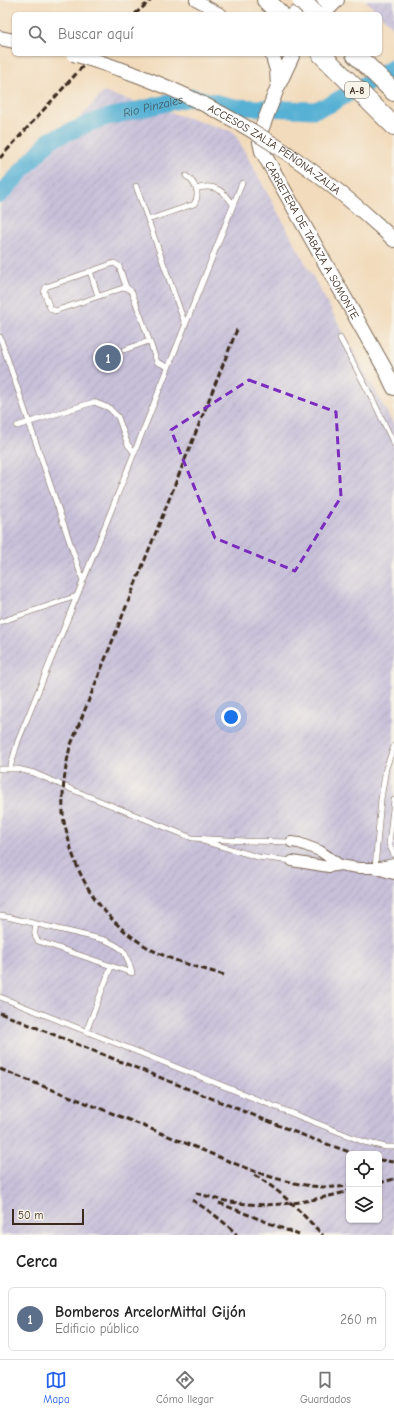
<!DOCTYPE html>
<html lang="es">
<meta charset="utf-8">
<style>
:root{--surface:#fff;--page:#f6f6f6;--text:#222;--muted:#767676;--line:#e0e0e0;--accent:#2563eb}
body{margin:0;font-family:"Comic Neue",sans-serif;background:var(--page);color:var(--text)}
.controls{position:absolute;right:12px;bottom:12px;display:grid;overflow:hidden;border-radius:6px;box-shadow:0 1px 3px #0004}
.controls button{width:36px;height:36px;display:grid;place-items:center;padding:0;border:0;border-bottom:1px solid var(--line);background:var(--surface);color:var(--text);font:20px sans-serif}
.scale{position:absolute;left:12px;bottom:10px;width:72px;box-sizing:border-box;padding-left:4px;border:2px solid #3b2a1e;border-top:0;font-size:11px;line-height:14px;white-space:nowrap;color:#3b2a1e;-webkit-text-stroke:3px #f7f3e8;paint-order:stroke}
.you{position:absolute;left:231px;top:717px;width:14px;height:14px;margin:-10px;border:3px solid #fff;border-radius:50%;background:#1a73e8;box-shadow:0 0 0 6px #1a73e833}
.badge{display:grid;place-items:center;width:26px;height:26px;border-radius:50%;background:var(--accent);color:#fff;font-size:13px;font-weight:700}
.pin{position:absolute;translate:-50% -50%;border:2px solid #fff;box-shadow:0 1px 4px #0006}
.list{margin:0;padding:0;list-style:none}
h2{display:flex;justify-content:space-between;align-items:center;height:52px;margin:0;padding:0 16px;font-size:17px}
h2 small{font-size:13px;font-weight:400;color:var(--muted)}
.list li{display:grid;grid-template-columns:26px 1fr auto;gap:12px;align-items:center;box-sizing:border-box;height:64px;margin:0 8px 8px;padding:0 8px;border:1px solid var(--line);border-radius:6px}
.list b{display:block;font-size:15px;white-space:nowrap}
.list p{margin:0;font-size:13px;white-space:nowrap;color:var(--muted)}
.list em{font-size:13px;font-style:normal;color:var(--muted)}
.icon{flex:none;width:22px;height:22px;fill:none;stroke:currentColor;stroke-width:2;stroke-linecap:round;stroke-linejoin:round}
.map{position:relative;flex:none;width:394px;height:1235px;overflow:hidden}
.search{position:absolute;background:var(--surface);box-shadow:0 1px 3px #0004;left:12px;right:12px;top:12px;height:44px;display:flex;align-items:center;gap:10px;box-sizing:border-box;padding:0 14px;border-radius:6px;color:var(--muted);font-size:15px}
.sheet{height:124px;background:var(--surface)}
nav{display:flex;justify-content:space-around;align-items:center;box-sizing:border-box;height:56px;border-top:1px solid var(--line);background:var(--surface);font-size:11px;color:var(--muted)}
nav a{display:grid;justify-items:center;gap:2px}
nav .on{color:var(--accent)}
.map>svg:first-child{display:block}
.industrial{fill:url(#industrial-furrows);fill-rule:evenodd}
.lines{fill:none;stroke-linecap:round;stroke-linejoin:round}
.river{stroke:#56b1d4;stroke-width:17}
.lane-casing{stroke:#7b6855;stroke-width:6}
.street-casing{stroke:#7b6855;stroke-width:12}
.secondary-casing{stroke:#7b6855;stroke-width:16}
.highway-casing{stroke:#7b6855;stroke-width:20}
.lane{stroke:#fff;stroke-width:5}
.street{stroke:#fff;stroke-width:10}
.secondary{stroke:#fff;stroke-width:14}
.highway{stroke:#fff;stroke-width:18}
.rail{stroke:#3b2a1e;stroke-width:3;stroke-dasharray:6 3;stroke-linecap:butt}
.secondary-bridge-casing{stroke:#7b6855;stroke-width:16;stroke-linecap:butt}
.highway-bridge-casing{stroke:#7b6855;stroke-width:20;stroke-linecap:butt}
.secondary-bridge{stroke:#fff;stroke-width:14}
.highway-bridge{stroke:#fff;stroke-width:18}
.marked{fill:none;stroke:#7b2cbf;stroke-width:3;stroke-dasharray:8 5;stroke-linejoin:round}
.labels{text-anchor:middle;stroke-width:4;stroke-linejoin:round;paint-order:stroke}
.shield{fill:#f7f3e8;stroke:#73665b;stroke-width:1}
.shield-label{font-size:10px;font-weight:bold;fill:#3b2a1e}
.street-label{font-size:11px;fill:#3b2a1e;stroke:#f7f3e8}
.water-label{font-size:12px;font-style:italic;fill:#44595e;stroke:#f7f3e8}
</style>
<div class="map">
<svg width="394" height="1235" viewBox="0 0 394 1235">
<defs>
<pattern id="industrial-furrows" width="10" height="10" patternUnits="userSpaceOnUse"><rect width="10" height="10" fill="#c7c0d9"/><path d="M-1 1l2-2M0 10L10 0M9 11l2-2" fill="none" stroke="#aca5ba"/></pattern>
</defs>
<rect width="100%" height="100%" fill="#f7f3e8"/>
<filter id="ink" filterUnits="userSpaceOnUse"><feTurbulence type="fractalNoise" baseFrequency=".025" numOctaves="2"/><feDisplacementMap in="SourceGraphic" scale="8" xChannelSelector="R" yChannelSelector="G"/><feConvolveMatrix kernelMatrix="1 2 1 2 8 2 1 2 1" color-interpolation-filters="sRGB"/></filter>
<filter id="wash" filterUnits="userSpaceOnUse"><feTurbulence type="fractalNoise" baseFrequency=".012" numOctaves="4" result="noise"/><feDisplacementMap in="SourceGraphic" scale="16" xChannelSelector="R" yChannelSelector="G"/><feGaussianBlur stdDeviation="0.9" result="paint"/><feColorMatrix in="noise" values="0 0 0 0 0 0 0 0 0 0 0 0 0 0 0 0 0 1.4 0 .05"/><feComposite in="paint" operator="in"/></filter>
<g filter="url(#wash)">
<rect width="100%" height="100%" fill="#f2dbbc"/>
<path class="industrial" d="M365,0H394V28L380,14Z
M103,92L234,132L394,425V1235H0V206ZM349,1154H379V1220H349Z"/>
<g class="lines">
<path class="river" id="s1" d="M0,195L50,140L100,119L192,97L235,107L314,110L329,105L394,67"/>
</g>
</g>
<g filter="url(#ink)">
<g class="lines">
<g class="lane-casing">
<path id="lane" d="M136,186L185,324
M196,189C213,183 223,190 233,204
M148,220L194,204C201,194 195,182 186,176
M90,271L98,296
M126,287L119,266L114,263L46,287L44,292L50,308L55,311L126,287L132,292L157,362L168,367
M0,337L83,581
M340,338L374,402L394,444
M124,350L149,341
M17,426L94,402L109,408L118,417L128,445L134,452
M0,622L77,596
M10,768L18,741L83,581L242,183
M0,769H18L34,773L73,790L192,838L245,841L291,842
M394,800L389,844L394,855
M203,841L258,857L292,861
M375,868L381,799L386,768L394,746
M0,916L7,917L105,940C127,950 125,951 132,973
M36,924C35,931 33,935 38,941L132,973
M0,997L364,1142L386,1147H394
M86,1032L111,967"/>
</g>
<g class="street-casing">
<path id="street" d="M195,0L222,14
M291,842L299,843L320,851L340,865L358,868H375
M292,861L329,867L340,865
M394,864L375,868L390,873L394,874"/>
</g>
<g class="secondary-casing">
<g id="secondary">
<path d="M294,14L327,0"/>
<path d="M323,14L337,0"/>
<path d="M0,38L14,41"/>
<path d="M272,54L277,70L278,86"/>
<path id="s2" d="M293,54L278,86L260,133V142L262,151L385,369L394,388"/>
<path d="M378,225L394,240"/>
</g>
</g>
<g class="highway-casing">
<path id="highway" d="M266,0L280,14
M321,54L394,126
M355,54L394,92"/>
</g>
<use href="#lane" class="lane"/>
<use href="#street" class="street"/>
<use href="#secondary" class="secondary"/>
<use href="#highway" class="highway"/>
<path class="rail" d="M135,14L151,0
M0,158L94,54
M224,975C198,967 170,961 147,947C106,922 78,883 68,837C66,829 63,821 63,813C62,790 65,769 70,747L238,327
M0,1013L310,1138L355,1154
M0,1069C47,1088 95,1106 141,1125C166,1135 190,1145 214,1155C257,1173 302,1192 349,1186
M379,1160L394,1162
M254,1175C281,1190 301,1213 323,1235
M379,1183L394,1179
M196,1193C213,1198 230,1203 248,1204C282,1207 316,1200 349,1191
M192,1200C208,1210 224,1221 237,1235
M219,1203L299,1235"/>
<g class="secondary-bridge-casing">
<g id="secondary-bridge">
<path id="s3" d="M73,54C89,58 104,64 120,69C216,102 303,157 378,225"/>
</g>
</g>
<g class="highway-bridge-casing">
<path id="highway-bridge" d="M301,0L315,14"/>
</g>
<use href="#secondary-bridge" class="secondary-bridge"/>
<use href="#highway-bridge" class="highway-bridge"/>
</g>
</g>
<path class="marked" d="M249,380L336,412L341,497L295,571L215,538L171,430Z"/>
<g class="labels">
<rect class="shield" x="345" y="82" width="24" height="16" rx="3"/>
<g class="shield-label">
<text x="357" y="94">A-8</text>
</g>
<g class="street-label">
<text dy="4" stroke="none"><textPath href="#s3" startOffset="224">ACCESOS ZALIA PEÑONA-ZALIA</textPath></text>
<text dy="4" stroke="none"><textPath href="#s2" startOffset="206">CARRETERA DE TABAZA A SOMONTE</textPath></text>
</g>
<g class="water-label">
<text dy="4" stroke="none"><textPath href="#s1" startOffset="183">Rio Pinzales</textPath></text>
</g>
</g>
</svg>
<div class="controls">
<button><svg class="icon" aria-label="locate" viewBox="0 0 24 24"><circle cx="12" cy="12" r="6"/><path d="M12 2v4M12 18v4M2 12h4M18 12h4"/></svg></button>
<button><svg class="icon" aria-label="layers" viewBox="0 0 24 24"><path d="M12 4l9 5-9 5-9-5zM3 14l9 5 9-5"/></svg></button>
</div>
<div class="scale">50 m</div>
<div class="you"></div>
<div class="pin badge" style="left:108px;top:358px;background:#5c6f8a">1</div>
<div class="search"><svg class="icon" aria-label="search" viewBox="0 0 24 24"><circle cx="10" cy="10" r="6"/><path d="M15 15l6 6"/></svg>Buscar aquí</div>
</div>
<section class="sheet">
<h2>Cerca<small></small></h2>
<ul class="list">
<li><span class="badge" style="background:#5c6f8a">1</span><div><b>Bomberos ArcelorMittal Gijón</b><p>Edificio público</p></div><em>260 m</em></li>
</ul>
</section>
<nav>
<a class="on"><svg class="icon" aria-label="map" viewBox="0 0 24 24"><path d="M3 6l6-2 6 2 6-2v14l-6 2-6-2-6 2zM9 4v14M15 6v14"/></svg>Mapa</a>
<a><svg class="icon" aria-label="directions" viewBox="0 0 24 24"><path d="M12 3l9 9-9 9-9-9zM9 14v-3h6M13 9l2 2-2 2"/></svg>Cómo llegar</a>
<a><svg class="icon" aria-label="saved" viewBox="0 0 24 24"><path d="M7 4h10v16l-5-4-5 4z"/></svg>Guardados</a>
</nav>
